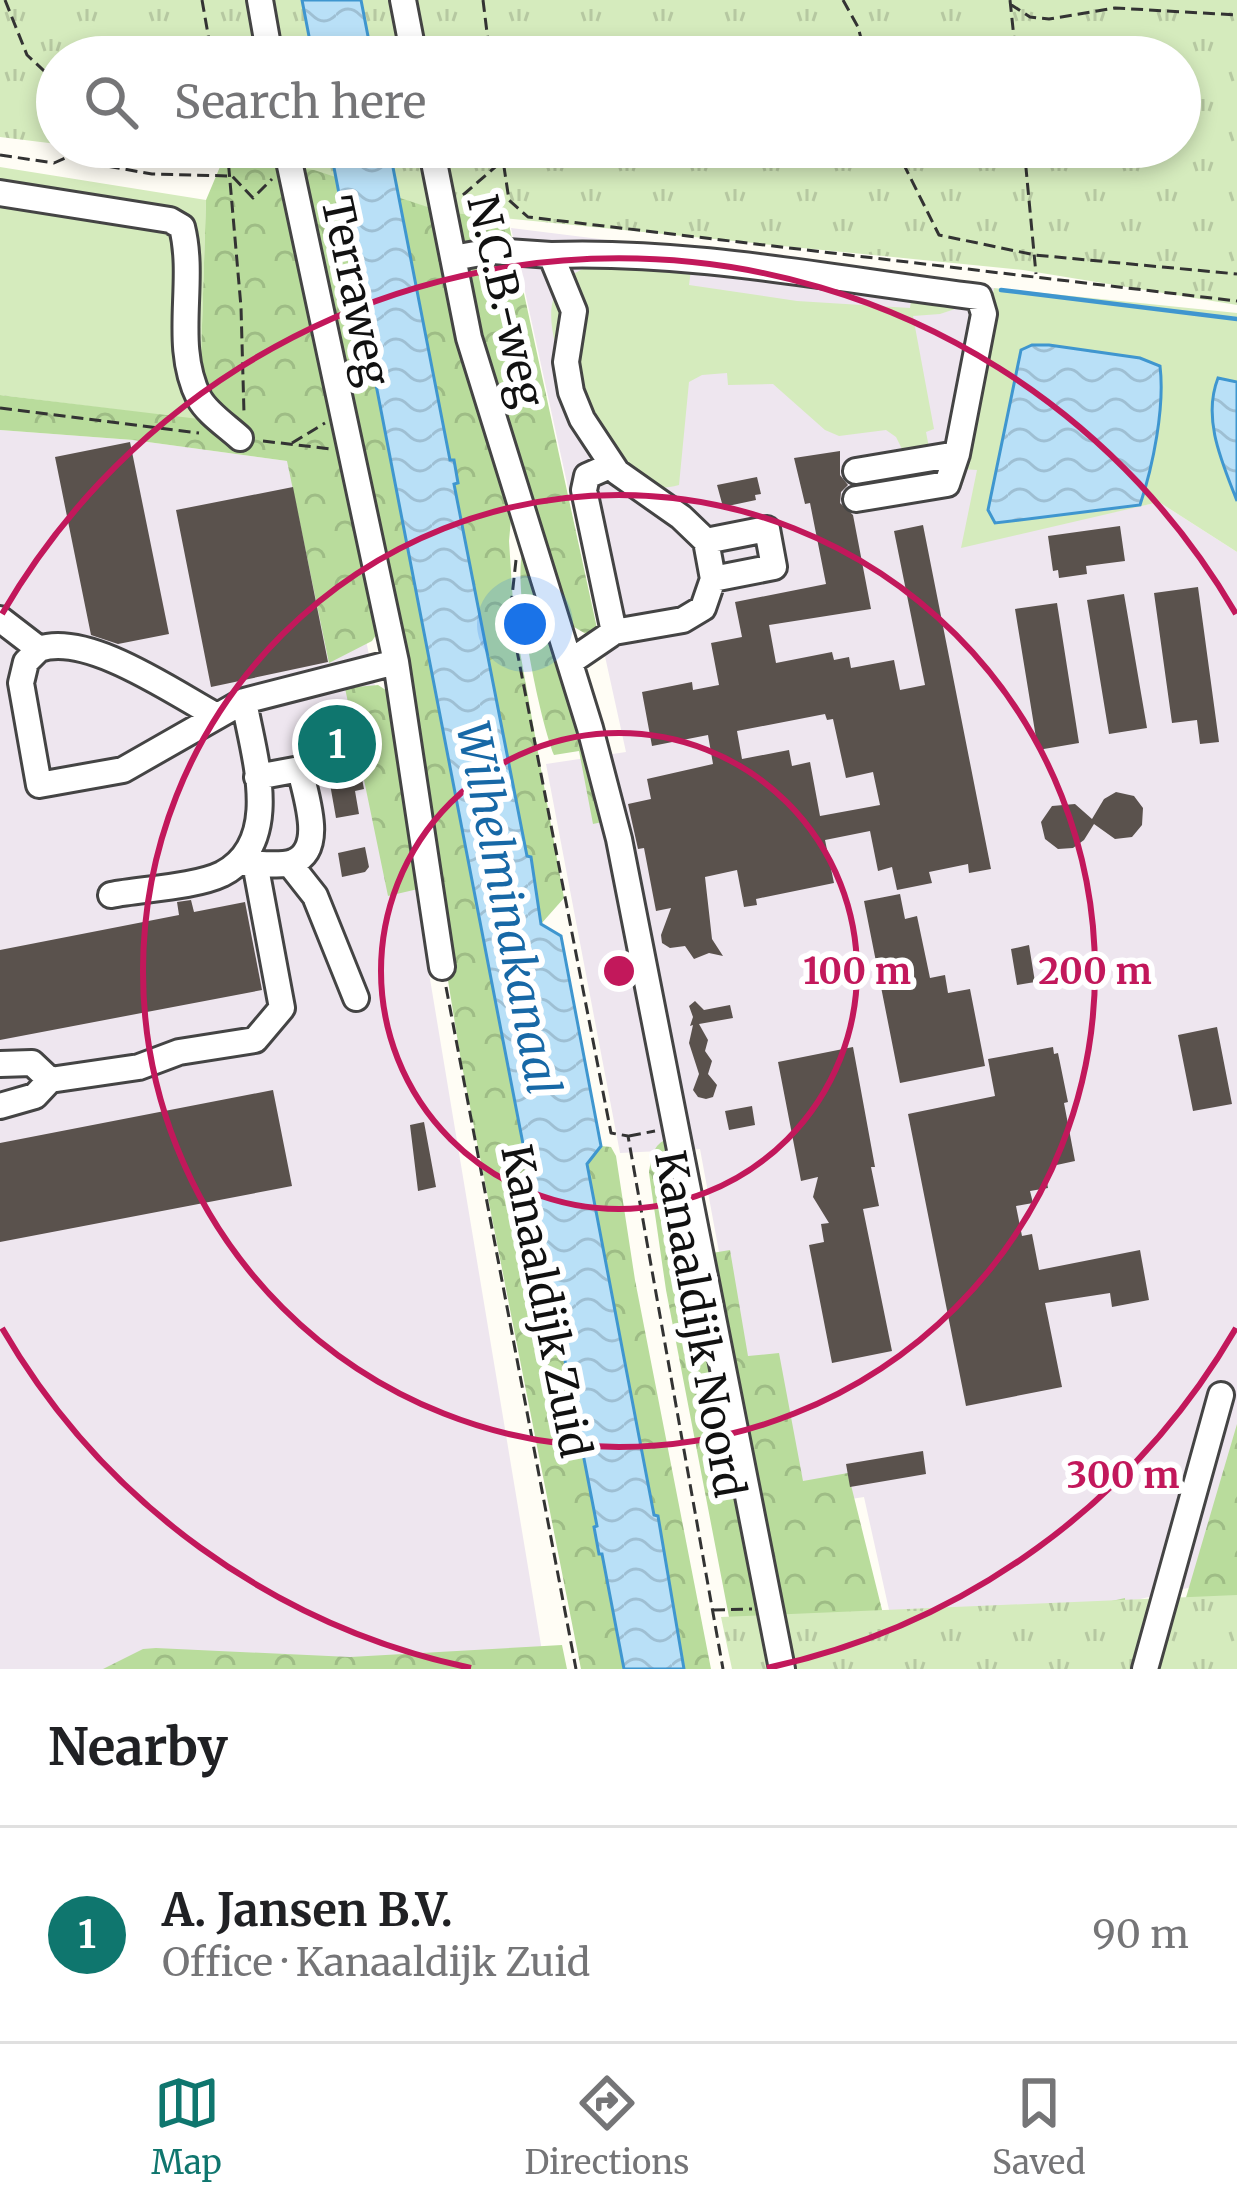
<!DOCTYPE html>
<meta charset="utf-8">
<style>
:root{--surface:#fff;--page:#f2f2f2;--text:#202124;--muted:#757577;--line:#e0e0e0;--accent:#0f766e}
body{margin:0;font-family:Merriweather,serif;background:var(--page);color:var(--text)}
.you{position:absolute;left:525px;top:624px;width:42px;height:42px;margin:-30px;border:9px solid #fff;border-radius:50%;background:#1a73e8;box-shadow:0 0 0 18px #1a73e833}
.badge{display:grid;place-items:center;width:78px;height:78px;border-radius:50%;background:var(--accent);color:#fff;font-size:39px;font-weight:700}
.pin{position:absolute;translate:-50% -50%;border:6px solid #fff;box-shadow:0 3px 12px #0006}
.list{margin:0;padding:0;list-style:none}
h2{display:flex;justify-content:space-between;align-items:center;height:156px;margin:0;padding:0 48px;font-size:51px}
h2 small{font-size:39px;font-weight:400;color:var(--muted)}
.list li{display:grid;grid-template-columns:78px 1fr auto;gap:36px;align-items:center;box-sizing:border-box;height:216px;padding:0 48px;border-top:3px solid var(--line)}
.list b{display:block;font-size:45px;white-space:nowrap}
.list p{margin:0;font-size:39px;white-space:nowrap;color:var(--muted)}
.list em{font-size:39px;font-style:normal;color:var(--muted)}
.icon{flex:none;width:66px;height:66px;fill:none;stroke:currentColor;stroke-width:2;stroke-linecap:round;stroke-linejoin:round}
.map{position:relative;flex:none;width:1237px;height:1669px;overflow:hidden}
.search{position:absolute;background:var(--surface);box-shadow:0 6px 18px #0003;left:36px;right:36px;top:36px;height:132px;display:flex;align-items:center;gap:30px;box-sizing:border-box;padding:0 42px;border-radius:66px;color:var(--muted);font-size:45px}
.sheet{height:372px;background:var(--surface)}
nav{display:flex;justify-content:space-around;align-items:center;box-sizing:border-box;height:168px;border-top:3px solid var(--line);background:var(--surface);font-size:33px;color:var(--muted)}
nav a{display:grid;justify-items:center;gap:6px}
nav .on{color:var(--accent)}
.map>svg:first-child{display:block}
.industrial{fill:#eee6ef}
.grass{fill:#d5ebbd;fill-rule:evenodd}
.forest{fill:url(#forest-crowns)}
.park{fill:url(#park-tufts)}
.water{fill:url(#water-waves);stroke:#3f96cf;stroke-width:3}
.lines{fill:none;stroke-linecap:round;stroke-linejoin:round}
.stream{stroke:#3f96cf;stroke-width:4.5}
.building{fill:#5a524d;fill-rule:evenodd}
.minor-casing{stroke:#444;stroke-width:30}
.path{stroke:#333;stroke-width:3;stroke-dasharray:12 6;stroke-linecap:butt}
.minor{stroke:#fff;stroke-width:24}
.ring{fill:none;stroke:#c2185b;stroke-width:6}
.labels{text-anchor:middle;stroke-width:12;stroke-linejoin:round;paint-order:stroke}
.street-label{font-size:42px;fill:#111;stroke:#fff}
.water-label{font-size:45px;font-style:italic;fill:#1768a6;stroke:#fff}
.centre{fill:#c2185b;stroke:#fff;stroke-width:6}
.ring-label{font-size:36px;text-anchor:middle;font-weight:bold;fill:#c2185b;stroke:#fff;stroke-width:12;stroke-linejoin:round;paint-order:stroke}
</style>
<div class="map">
<svg width="1237" height="1669" viewBox="0 0 1237 1669">
<defs>
<pattern id="forest-crowns" width="20" height="18" patternUnits="userSpaceOnUse" patternTransform="scale(3)"><rect width="20" height="18" fill="#b9dc9c"/><path d="M2 6a3 3 0 1 1 6 0M12 15a3 3 0 1 1 6 0" fill="none" stroke="#9ebc85"/></pattern>
<pattern id="park-tufts" width="24" height="20" patternUnits="userSpaceOnUse" patternTransform="scale(3)"><rect width="24" height="20" fill="#d5ebbd"/><path d="M3 7l-1-3M5 7V3M7 7l1-3M15 17l-1-3M17 17v-4M19 17l1-3" fill="none" stroke="#b6c8a1"/></pattern>
<pattern id="water-waves" width="16" height="10" patternUnits="userSpaceOnUse" patternTransform="scale(3)"><rect width="16" height="10" fill="#b9e0f7"/><path d="M0 5q4-4 8 0t8 0" fill="none" stroke="#9ebfd3"/></pattern>
</defs>
<rect width="100%" height="100%" fill="#fffdf5"/>
<path class="industrial" d="M511,228L994,288L962,468L978,469L968,544L1159,502L1237,552V1486L1218,1581L899,1655L864,1497L767,1512L700,1149L620,1153L546,764L626,752Z
M0,430L133,440L332,467L415,889L545,1669H0Z"/>
<path class="grass" d="M0,167L206,200L199,420L0,395Z
M607,260L691,270L689,285L797,301L910,308L912,295L976,302L940,314L913,316L934,429L926,432L930,453L905,455L896,437L886,430L839,436L825,430L773,384L728,385L727,373L702,375L689,382L679,485C656,491 645,486 625,476C576,453 577,426 564,378C548,318 534,281 607,260Z
M994,288L1237,313V382L1218,379V449L1237,501V552L1159,502L961,548L977,470L962,469ZM1032,345L1156,363L1161,392L1151,471L995,523L988,510L1021,350Z"/>
<path class="forest" d="M281,147L380,629L372,641L329,663L287,461L133,440L0,430V395L199,419L206,200L222,162Z
M298,147H330L598,1532L594,1527L599,1553L601,1549L624,1669H581L461,1061L430,869Z
M389,147H418L462,359L511,519L509,541L514,618L564,898L541,924L531,858L528,861Z
M441,147H492L600,642L574,627L520,487L490,393Z
M523,549L607,821L593,824L579,751L554,755C539,716 512,587 523,549Z
M378,685L392,694L418,889L388,896L345,688Z
M665,1140L669,1141L773,1669H739L666,1290L649,1173C651,1160 652,1146 665,1140Z
M601,1146L611,1147L616,1156L635,1280L711,1669H684L587,1164Z
M730,1250L748,1356L779,1353L803,1481L848,1473L892,1650L1125,1598L1127,1669H791L712,1253Z
M1237,1424V1669H1165Z
M562,1645L567,1669H103L143,1649L156,1648L350,1657Z"/>
<path class="park" d="M0,0H1237V305L1023,270L443,212L314,170L83,147H1180V57H57V144L0,137Z
M1237,1595V1669H732L721,1617Z"/>
<path class="water" d="M302,0H361L372,57H313Z
M330,147H389L450,460H454L458,483L454,484L527,856L531,857L541,924L561,936L601,1146L587,1164L654,1515L658,1516L684,1669H624L602,1554H599L594,1527L597,1526Z
M1049,345L1140,358L1160,366C1165,407 1153,466 1140,505L995,523L988,510L1021,350L1032,345Z
M1218,378L1237,382V501C1222,462 1202,419 1218,378Z"/>
<g class="lines">
<path class="stream" d="M1001,290L1237,319"/>
</g>
<path class="building" d="M130,442L169,634L118,644L91,635L55,457Z
M840,451V475L848,485L841,492L840,503L853,515L871,609L769,625L776,663L832,652L834,660L849,657L851,668L894,660L900,690L925,685L894,531L923,525L991,869L969,873L968,864L929,872L932,883L897,890L892,867L878,871L870,831L825,840L834,883L756,899L757,905L744,907L737,870L705,877L712,939L723,956L709,953L694,959L685,946L670,948L662,943L661,935L671,908L656,911L644,848L638,849L628,804L651,799L647,779L713,764L708,735L652,746L642,692L692,682L693,690L719,685L711,643L742,637L735,602L826,584L810,503L805,504L794,458ZM825,714L827,720L833,719L846,778L873,772L880,805L820,816L810,762L792,766L789,750L742,759L737,731Z
M757,477L761,494L755,495L756,500L723,507L717,485Z
M293,487L328,662L211,687L176,510Z
M1120,526L1125,561L1086,566L1087,574L1059,578L1058,570L1053,571L1048,536Z
M1198,587L1219,742L1200,744L1197,720L1172,723L1154,593Z
M1124,594L1147,728L1109,734L1087,600Z
M1057,603L1079,743L1038,750L1015,609Z
M339,714L344,741L348,740L352,759L358,758L364,789L355,791L359,814L336,818L330,784L321,786L317,769L325,768L320,746L326,745L323,717Z
M1116,792L1134,796L1143,808L1142,825L1132,837L1115,839L1094,824L1084,840L1073,848L1058,849L1045,839L1041,822L1052,806L1075,804L1092,819L1104,799Z
M365,847L369,867L365,872L342,877L338,853Z
M900,894L905,919L917,916L930,978L945,975L948,993L970,989L985,1066L900,1083L864,901Z
M191,900L194,912L245,902L262,990L0,1040V950L179,915L177,902Z
M1029,945L1035,982L1017,985L1011,949Z
M695,1001L704,1010L730,1005L733,1018L699,1024L708,1040L705,1051L712,1061L708,1074L717,1085L713,1097L706,1099L698,1097L693,1090L699,1074L689,1043L693,1025L690,1026L693,1017L689,1006Z
M1217,1027L1232,1104L1193,1111L1178,1035Z
M853,1047L875,1167H871L879,1206L863,1209L892,1351L832,1363L809,1245L824,1242L821,1224L829,1223L813,1197L818,1177L801,1181L778,1062Z
M1053,1047L1054,1054L1058,1053L1068,1102L1064,1103L1075,1161L1052,1166L1051,1176L1046,1177L1048,1188L1030,1191L1033,1203L1016,1206L1022,1236L1032,1234L1039,1270L1140,1250L1149,1300L1112,1307L1110,1293L1045,1303L1062,1387L966,1406L908,1114L995,1096L988,1059Z
M273,1090L292,1186L0,1242V1143Z
M752,1106L755,1125L729,1130L725,1111Z
M424,1122L436,1187L418,1191L410,1125Z
M923,1451L926,1474L850,1487L846,1464Z"/>
<g class="lines">
<g class="minor-casing">
<path id="minor" d="M260,0L270,57
M403,0L414,57
M286,147L396,662L442,967
M431,147L469,338L590,728L619,839L782,1669
M0,193L170,220L182,227C196,283 172,344 199,398C207,413 227,426 240,438
M551,255C693,250 838,280 979,297L984,314L957,454L947,484L856,499
M453,258L492,251L551,255L574,311L566,362L571,392L582,419L617,472L681,517L706,541L713,579L774,567L767,529L706,541
M612,465L587,476L584,490L614,632L683,620L703,608L713,579
M856,471L957,454
M0,619L39,649
M570,662L614,632
M215,715C173,692 87,632 39,649L26,662L21,683L39,785L123,770L244,701L396,662
M243,863C258,863 279,867 293,862C326,849 305,795 300,769L257,777
M289,863L315,896L356,998
M111,895C142,889 195,887 222,874C284,842 253,754 244,701
M0,1064L32,1063L50,1080
M0,1106L35,1096L50,1080L139,1067L179,1052L255,1040L282,1008L255,863
M1145,1669L1221,1395"/>
</g>
<path class="path" d="M5,0L27,55L57,83
M202,0L212,57
M483,0L490,57
M843,0L858,27L866,57
M1010,0L1016,57
M1010,4L1030,17L1049,19L1115,8L1237,15
M82,147L90,163L152,174L232,176L253,198L272,179
M227,147L241,307L244,413
M501,147L509,200L528,217L1237,301
M895,147L939,235L1035,255L1237,274
M1024,147L1036,274
M0,155L54,163L79,152
M463,195L501,162
M0,408L199,433
M263,441L331,449
M292,443L325,423
M516,560L510,615L611,1133L628,1136L723,1669
M446,987L576,1669
M629,1136L655,1131
M713,1610L752,1609"/>
<use href="#minor" class="minor"/>
</g>
<g class="ring">
<circle cx="619" cy="971" r="238"/>
<circle cx="619" cy="971" r="476"/>
<path d="M1236 1328A713 713 0 0 1 767 1668M471 1668A713 713 0 0 1 2 1328M2 614A713 713 0 0 1 1236 614"/>
</g>
<g class="labels">
<g class="street-label">
<text transform="translate(356 291) rotate(78)" y="15">Terraweg</text>
<text transform="translate(506 301) rotate(77)" y="15">N.C.B.-weg</text>
<text transform="translate(546 1301) rotate(79)" y="15">Kanaaldijk Zuid</text>
<text transform="translate(700 1324) rotate(80)" y="15">Kanaaldijk Noord</text>
</g>
<g class="water-label">
<text transform="translate(508 908) rotate(79)" y="16">Wilhelminakanaal</text>
</g>
</g>
<circle cx="619" cy="971" r="18" class="centre"/>
<g class="ring-label">
<text x="857" y="984">100 m</text>
<text x="1095" y="984">200 m</text>
<text x="1123" y="1488">300 m</text>
</g>
</svg>
<div class="you"></div>
<div class="pin badge" style="left:337px;top:744px">1</div>
<div class="search"><svg class="icon" aria-label="search" viewBox="0 0 24 24"><circle cx="10" cy="10" r="6"/><path d="M15 15l6 6"/></svg>Search here</div>
</div>
<section class="sheet">
<h2>Nearby<small></small></h2>
<ul class="list">
<li><span class="badge">1</span><div><b>A. Jansen B.V.</b><p>Office · Kanaaldijk Zuid</p></div><em>90 m</em></li>
</ul>
</section>
<nav>
<a class="on"><svg class="icon" aria-label="map" viewBox="0 0 24 24"><path d="M3 6l6-2 6 2 6-2v14l-6 2-6-2-6 2zM9 4v14M15 6v14"/></svg>Map</a>
<a><svg class="icon" aria-label="directions" viewBox="0 0 24 24"><path d="M12 3l9 9-9 9-9-9zM9 14v-3h6M13 9l2 2-2 2"/></svg>Directions</a>
<a><svg class="icon" aria-label="saved" viewBox="0 0 24 24"><path d="M7 4h10v16l-5-4-5 4z"/></svg>Saved</a>
</nav>
